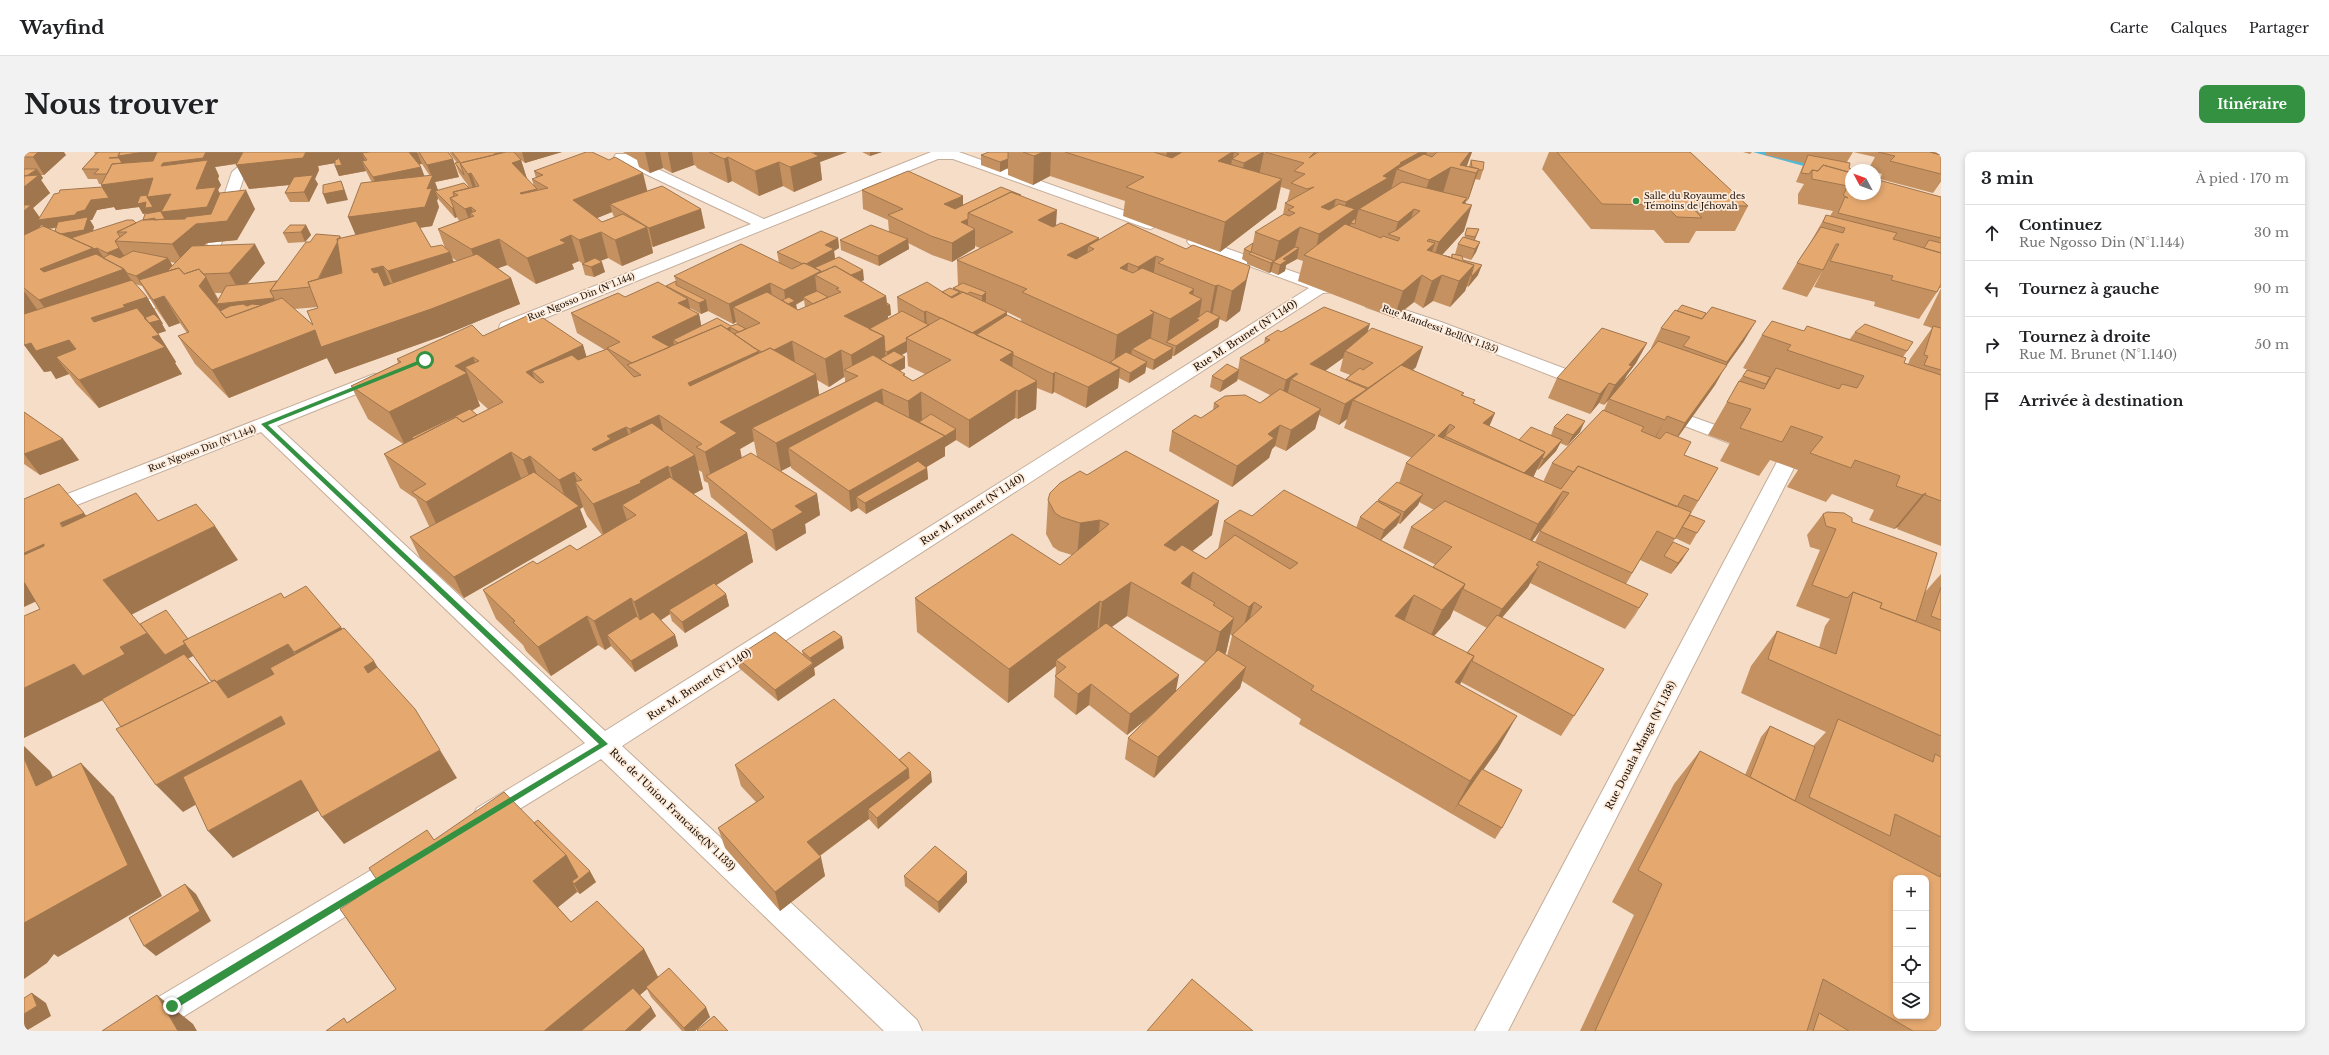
<!DOCTYPE html>
<html lang="fr">
<meta charset="utf-8">
<style>
:root{--surface:#fff;--page:#f2f2f2;--text:#202124;--muted:#757577;--line:#e0e0e0;--accent:#359142}
body{margin:0;font-family:"Libre Baskerville",serif;background:var(--page);color:var(--text)}
.controls{position:absolute;right:12px;bottom:12px;display:grid;overflow:hidden;border-radius:8px;box-shadow:0 2px 6px #0003}
.controls button{width:36px;height:36px;display:grid;place-items:center;padding:0;border:0;border-bottom:1px solid var(--line);background:var(--surface);color:var(--text);font:20px sans-serif}
.compass{position:absolute;left:1821px;top:12px;width:36px;height:36px;border-radius:50%;background:var(--surface);box-shadow:0 2px 6px #0003;rotate:311deg}
.stop{position:absolute;width:12px;height:12px;margin:-9px;border:3px solid #359142;border-radius:50%;background:#fff}
.stop.end{background:#359142;border-color:#fff;box-shadow:0 1px 4px #0008}
.list{margin:0;padding:0;list-style:none}
h2{display:flex;justify-content:space-between;align-items:center;height:52px;margin:0;padding:0 16px;font-size:17px}
h2 small{font-size:13px;font-weight:400;color:var(--muted)}
.list li{display:grid;grid-template-columns:26px 1fr auto;gap:12px;align-items:center;box-sizing:border-box;height:56px;padding:0 16px;border-top:1px solid var(--line)}
.list b{display:block;font-size:15px;white-space:nowrap}
.list p{margin:0;font-size:13px;white-space:nowrap;color:var(--muted)}
.list em{font-size:13px;font-style:normal;color:var(--muted)}
.icon{flex:none;width:22px;height:22px;fill:none;stroke:currentColor;stroke-width:2;stroke-linecap:round;stroke-linejoin:round}
.map{position:relative;flex:none;width:1917px;height:879px;overflow:hidden;border-radius:8px}
header{display:flex;align-items:center;gap:24px;box-sizing:border-box;height:56px;padding:0 20px;background:var(--surface);border-bottom:1px solid var(--line)}
header strong{font-size:19px}
nav{display:flex;gap:22px;margin-inline-start:auto;font-size:14px}
.intro{display:flex;align-items:center;justify-content:space-between;box-sizing:border-box;height:96px;padding:0 24px}
h1{margin:0;font-size:28px}
.button{padding:10px 18px;border-radius:8px;background:var(--accent);color:#fff;font-size:14px;font-weight:700}
main{display:flex;gap:24px;padding:0 24px}
aside{flex:1;background:var(--surface);border-radius:8px;box-shadow:0 2px 6px #0003}
.map>svg:first-child{display:block}
.lines{fill:none;stroke-linecap:round;stroke-linejoin:round}
.stream{fill:#54b8d5;fill-rule:evenodd}
.minor-casing{stroke:#c4ad99;stroke-width:2}
.minor{fill:#fff;fill-rule:evenodd}
.wall{fill:#c59160;fill-rule:evenodd}
.shaded-wall{fill:#a0764e}
.building{fill:#e5a970;stroke:#a0764e;fill-rule:evenodd}
.route{fill:#359142}
.poi-dot{fill:#359142;stroke:#feebda;stroke-width:1.5}
.labels{text-anchor:middle;stroke-width:3.5;stroke-linejoin:round;paint-order:stroke}
.far-poi-label{font-size:9px;fill:#170f08;stroke:#feebda;text-anchor:start}
.far-street-label{font-size:9px;fill:#170f08;stroke:#feebda}
.street-label{font-size:10px;fill:#170f08;stroke:#feebda}
</style>
<header>
<strong>Wayfind</strong>
<nav><a>Carte</a><a>Calques</a><a>Partager</a></nav>
</header>
<div class="intro"><h1>Nous trouver</h1><a class="button">Itinéraire</a></div>
<main>
<div class="map">
<svg width="1917" height="879" viewBox="0 0 1917 879">
<rect width="100%" height="100%" fill="#f5ddc8"/>
<g class="lines">
<path class="stream" d="M1729,0H1753L1827,21V27Z"/>
<g class="minor-casing">
<path id="minor" d="M231,0H245L221,22L192,107L169,132L146,149L106,167H94L92,164L94,161L134,143L157,126L180,103L208,20Z
M907,0H935L1132,70L1134,73L1127,77L1122,76L929,7H914L489,179H477L475,175L477,171L727,72L592,8L590,5L592,2H602L740,67Z
M1170,85L1310,134L1312,137L1310,140L1299,141L598,594L893,868L898,879H860L577,607L471,672L462,675L453,672L449,664L453,656L561,591L237,280L0,374V359L350,222H362L365,226L362,230L253,274L581,579L1285,136L1165,92L1163,89Z
M1348,147L1417,170L1571,228L1574,232L1571,236H1559L1405,176L1342,155L1340,152L1342,149Z
M1638,254L1722,284L1724,288L1722,292L1715,294L1708,292L1632,263L1629,259L1632,255Z
M1765,300L1772,302L1775,306L1484,879H1451L1755,306L1758,302Z
M379,702L389,705L393,714L389,723L136,879H91L96,868L369,705Z"/>
</g>
<use href="#minor" class="minor"/>
</g>
<path class="wall" d="M0,0L42,3L20,23H17L19,26L17,28L26,41L9,56L16,66L78,35L77,33L78,32H75L73,27H64L58,17L71,2L70,0H424L429,7L435,25L411,30L414,38L445,36L443,32L435,21L431,11H433L425,0H479V1L482,0H538L501,11L497,8L503,27L510,35L508,27L512,26L510,19L623,40L681,76L629,95L628,94L629,101L598,114L584,106L576,109L581,120L570,125L561,123L558,112H559L555,109L548,112L550,117L512,132L483,113L474,116L487,126L496,152L418,184L311,222L303,206L205,246L171,212L154,184L163,181L156,171L145,175L131,155L118,134L111,132L123,145L139,172H138L142,179L134,181L152,210L151,211L158,222L75,256L52,232L45,222L32,227L27,219L20,220L0,139ZM311,11V14L315,24L342,19L346,27L348,30L324,65L332,83L318,86L286,90L253,129L223,132L241,111L180,94L183,91L213,88L231,57L196,41L194,38L197,33L194,27L195,24L191,15L213,12L225,37L265,33L261,41L266,50H285L294,32L291,27L295,18L294,14ZM395,12H398L406,24H400L397,15ZM414,46L415,48L431,66L433,65L435,69L414,77L421,96L407,95L396,76L408,74L415,55L413,49ZM90,55L92,58L115,55L119,62L124,61L119,68L112,71L69,79L70,75L66,68H68L73,58ZM588,60L590,65L578,70L573,66ZM18,73L19,74L13,77ZM32,76L31,79L25,77ZM427,105L433,109L429,110ZM146,110L152,111L148,114ZM191,141H199L195,148ZM294,155V156L289,173L270,157Z
M599,0H823L796,10L798,28L770,40L759,34L735,44L708,29L704,31L673,16L672,14L670,13L648,21L639,16L626,21L615,15L613,8Z
M838,0H858L846,4Z
M965,0H1448L1443,14H1445L1447,8L1459,18L1456,28L1451,27L1445,46L1441,51L1440,79L1418,103L1427,105L1428,102H1431L1434,92L1440,86L1443,76L1455,77L1451,88L1456,90L1452,100L1447,108L1438,105L1439,108L1454,123L1444,135L1443,134L1441,139L1426,155L1409,149L1399,156L1390,150L1370,166L1274,129L1279,109L1273,107L1262,113L1261,119L1254,123L1247,120L1245,121L1223,112V110L1218,107L1220,97L1229,91L1231,80L1259,63L1261,51L1263,50L1266,38L1257,35L1252,57L1196,100L1099,64L1101,49L1026,24L1009,33L984,23V16L976,20L957,13V3Z
M1525,0H1666L1724,54L1711,79H1672L1665,91H1641L1630,78L1567,77L1518,17Z
M1719,0H1728L1726,2Z
M1742,0H1829L1823,10L1825,20L1917,45V394L1873,377L1874,375L1870,377L1845,368L1850,358L1808,342L1802,350L1763,335L1774,318L1746,308L1735,324L1696,309L1706,291L1684,283L1715,229L1723,218L1732,221L1719,216L1738,183L1780,179L1826,187L1831,180L1889,190L1879,205L1880,211L1884,212L1886,207L1908,176L1899,173L1917,136H1915L1913,140L1895,167L1850,154L1851,150L1790,135L1799,118L1783,145L1758,137L1773,111L1785,93L1802,63L1806,64L1809,59L1774,52V42L1780,32L1772,30L1780,11L1741,3Z
M1829,0H1917V29L1909,41L1856,27L1858,22L1851,20V18H1844L1851,5Z
M838,38L939,44V53L997,44L1032,73L1075,86V88L1104,71L1219,146L1216,159L1202,170L1195,167L1194,175L1150,204H1148V206L1129,218L1122,215L1121,221L1105,231L1095,226L1094,236L1062,256L1030,240L1028,242L1013,236L1012,257L994,267L991,266L945,296L932,288L921,295V304L903,315L904,327L842,362L834,356L827,360L767,316V314L757,319L793,342L796,363L781,372L782,381L752,399L687,345L684,331L680,329L678,320L674,318L679,337L669,342L723,381L729,410L692,433L702,442L705,454L661,481L648,469L646,462L637,468L651,483L654,494L611,520L587,494L581,498L574,493L527,524L502,499L499,493L472,467L459,438L513,412L553,398L578,383L563,364L559,355L556,357L563,375L440,446L396,406L386,385L406,374H405L392,347L376,336L360,302L379,292L344,267L327,234L374,211L373,207L459,184L559,193L562,205L581,198L553,181L547,161L601,145L642,135V134L652,129L650,124L768,117H769L755,111L753,100L814,86L815,96L810,99L811,107L840,128L837,129L862,144L863,151L866,153L867,163L864,164V167L874,161L873,145L918,140L929,137V136L934,134L933,108L956,96L951,94V96L928,110L908,103L884,91L885,97L855,114L817,98L816,88L865,80L864,68L839,57ZM780,148L781,155L774,158L773,157L772,153ZM666,156L677,162L684,159L709,172L712,170L713,172L707,174H677L675,162L667,158ZM983,160L997,167V170L983,164ZM883,200L884,214L901,222L889,229L882,225L876,219L881,216V205L877,203ZM820,225L821,226V230L795,243L793,228L805,235ZM452,243L454,248L464,257L453,263L448,259L456,254ZM730,289L733,305L718,306L716,297Z
M282,73L287,83L281,90L264,91L259,81Z
M1637,176L1720,189L1700,217L1691,233L1654,285L1660,303L1694,316L1666,363L1673,381L1666,393L1651,386L1649,390L1658,408L1647,422L1616,408L1602,432L1624,442L1601,477L1506,431L1504,435L1478,466L1580,517L1537,584L1437,530L1436,533L1474,597L1459,618L1478,676L1471,687L1428,662L1275,572L1277,567L1218,529L1216,536L1130,626L1101,607L1104,586L1128,562L1103,583L1065,553L1052,563L1030,545L1032,514L984,551L893,480L891,446L1036,413L1048,403L1035,399L1029,395L1022,382L1024,348L1063,323L1188,383L1168,399L1182,407L1194,397L1200,369L1228,364L1332,376L1336,365L1375,331L1382,311L1388,306L1320,276L1323,267L1315,273L1295,263L1291,277L1262,299L1251,294L1248,297L1245,306L1208,335L1145,299L1148,279L1177,266L1189,258L1190,251H1236L1246,243L1214,227L1213,229L1196,240L1186,235L1188,224L1214,218L1216,206L1240,192L1241,186L1257,180H1343L1392,215L1389,218L1439,243L1450,251L1471,261L1465,274L1495,288L1527,283L1530,275L1556,280L1543,294L1536,291L1532,299L1514,318L1513,317L1509,325L1519,330L1528,311L1580,258L1584,249L1580,253L1575,251L1566,262L1524,246L1533,226L1623,191L1612,211L1603,223L1599,231L1628,196H1627ZM1319,206L1316,219L1326,223L1321,228L1301,219ZM1395,350L1410,358L1387,375L1379,396L1412,413L1409,415L1357,388L1373,373L1374,371L1376,372L1394,353ZM1525,367V368L1516,379L1511,390L1508,389ZM1429,458L1463,476L1443,501L1410,484L1426,466ZM1103,464L1181,510L1152,540L1087,475ZM1206,482L1208,484L1203,504L1200,502L1202,501Z
M0,260L39,287L55,308L16,323L0,312Z
M1799,362L1828,370L1901,440L1917,422V879H1556L1610,763L1588,750L1650,632L1676,599L1721,623L1737,585L1746,574L1789,594L1802,580L1717,541L1727,514L1753,479L1795,496L1801,474L1806,467L1772,454L1796,398L1786,395L1783,383Z
M820,496L790,516L791,523L754,549L715,516L712,505L779,503L778,499Z
M875,608L908,630L854,677L845,667L796,704L801,724L756,759L701,696L694,676L732,650L717,634L711,613Z
M510,671L572,730L556,742L553,740L534,755L547,770L620,797L634,825L686,865L671,879H658L627,845L623,837L616,843L627,855L632,864L616,879H302L324,870L372,837L355,731L410,688Z
M943,720V730L915,761L881,734L880,724Z"/>
<path class="shaded-wall" d="M14,0H40L42,3L20,23L9,5Z
M112,0H219L215,11L191,15L195,24L194,27L197,33L194,38L205,60L222,38L231,57L213,88L183,91L159,111L148,92L119,68L131,66L142,70L124,61L119,62L115,55L92,58L90,55L73,58L68,68H66L70,75L66,88L52,90L29,83L57,72L21,77L18,73L0,88V35L4,23L13,17L19,26L17,28L26,41L9,56L17,67L53,60L67,48L85,46L77,33L90,16L94,4Z
M277,0H373L343,8L338,1L346,19L338,9L342,19L315,24L311,14L317,10L294,14L295,18L291,27L294,32L285,50L280,40L285,31L225,37L212,13Z
M383,0H393L398,12L388,14Z
M498,0H538L501,11Z
M621,0H636L639,16L626,21Z
M644,0H668L670,13L648,21Z
M790,0H823L796,10L798,28L770,40L766,15L790,6Z
M846,0H858L846,4Z
M1019,0H1027L1026,24L1009,33L1010,4Z
M1143,0H1181L1140,22Z
M1208,0H1240L1234,28L1215,40L1220,11L1215,2L1210,0L1209,7H1208L1205,28L1194,9Z
M1396,0H1403L1396,24L1373,17L1365,44L1335,57L1331,70L1327,71L1323,87L1290,107L1295,82L1297,55L1312,47L1305,75L1318,66L1322,50L1359,24L1376,11Z
M1420,0H1448L1441,18L1427,15L1418,44L1396,57L1405,28Z
M704,5L708,29L704,31L700,7Z
M429,7L435,25L411,30L415,42L411,39L414,46L413,49L415,55L408,74L332,84L324,65L403,37L408,25L403,13Z
M984,7V16L976,20V10Z
M497,8L505,33L488,11Z
M755,10L759,34L735,44L731,19Z
M397,15L404,33L354,38L349,25Z
M1455,17L1445,46L1443,50L1452,21Z
M447,21L456,46L453,47L444,22Z
M619,21L625,46L586,52L588,60L556,73L549,48Z
M1258,27L1252,57L1196,100L1201,70Z
M1917,28V29L1909,41Z
M317,29L321,39L324,48L303,52L299,42Z
M513,37L520,62L496,41Z
M939,44V62L920,52Z
M1443,46L1436,67L1448,53L1440,79L1406,116L1415,90L1438,51Z
M456,48L452,59L447,55L456,81L450,64L446,61L453,81L451,82L441,57Z
M428,56H430L433,65L431,66Z
M677,57L681,76L629,95L625,76Z
M1390,57L1382,82L1376,86L1370,84L1374,70Z
M1033,58L1031,89L1014,68Z
M944,67V81L951,77V96L928,110V91L937,70Z
M282,73L287,83L281,90L277,80Z
M623,75L629,101L598,114L591,88Z
M1276,75L1270,99L1275,96L1273,107L1262,113L1261,119L1254,123L1256,113L1250,110L1255,89Z
M1455,77L1451,87L1447,95L1451,85Z
M577,80L584,106L563,114H562L555,88Z
M547,83L555,109L548,112L550,117L512,132L503,106L536,88Z
M316,84L325,103L300,154L291,135Z
M814,86L815,96L810,99L811,107L792,117L780,112L801,93Z
M1075,86L1072,117L1070,97L1064,94L1062,123L1043,103Z
M475,87L483,113L456,123L447,97Z
M884,87L885,97L855,114L854,104Z
M1456,90L1452,100L1447,108L1451,97Z
M1411,91L1402,117L1403,98Z
M231,92L241,111L216,140L205,121Z
M69,96H73L80,106L100,117L117,143L34,175L15,148L16,117Z
M95,96L102,106L89,111L83,101Z
M426,100L436,126L375,146L364,119Z
M1132,104L1128,135L1111,146L1114,115Z
M144,106L150,116L119,134L112,124Z
M1250,109L1247,120L1245,121L1247,111Z
M578,110L581,120L570,125L567,115Z
M1104,111L1101,142L1096,116Z
M1450,113L1441,139L1426,155L1435,129Z
M1458,113L1454,123L1444,135L1448,124Z
M359,114L370,140L371,161L347,117Z
M1226,114L1219,146L1216,159L1202,170L1208,139Z
M839,118L840,128L816,139L814,129Z
M797,119L798,126L791,123L793,142L779,145L780,148L772,152L773,159L762,153L760,138Z
M1398,123L1390,150L1370,166L1379,139Z
M1418,123L1409,149L1399,156L1408,129Z
M182,125L196,152L250,146L255,157L198,163L194,155L191,160L175,134Z
M487,126L496,152L418,184L311,222L303,206L205,246L188,218L291,178Z
M746,131L749,151L709,155L712,170L709,172L705,152Z
M1194,133L1188,164L1185,166L1191,134Z
M1170,137L1168,153L1178,147L1173,179L1143,190L1146,167L1165,141Z
M0,139L15,160L0,172Z
M936,140V151L927,145Z
M962,140V150L958,155V144Z
M140,144L156,171L145,175L129,148Z
M862,144L863,154L866,153L867,163L864,164V171L836,185L820,164Z
M123,145L139,172H138L142,179L130,183L85,194L67,166L99,153Z
M664,147L668,166L675,162L679,182L649,188L651,197L617,223L628,185L654,151Z
M682,148L684,159L677,162L675,151Z
M902,159L903,178L901,179L900,160Z
M983,160L982,179L966,190L947,181Z
M1130,161L1126,193L1108,197L1107,205L1090,213L1093,183Z
M1196,165L1194,175L1150,204L1152,194Z
M1732,169L1720,189L1700,217L1691,233L1649,292L1661,271L1696,223L1703,210Z
M1346,172L1340,192L1321,199L1319,206L1281,233L1286,212Z
M706,175L708,186L698,179Z
M135,183L152,210L151,211L158,222L75,256L55,228L128,185Z
M860,184L862,212L834,224L829,222L827,203Z
M45,188L64,215L32,205L45,222L32,227L27,219L20,220L0,193L7,191Z
M768,189L772,217L741,202Z
M883,189V200L864,211L863,200Z
M1623,191L1612,211L1603,223L1597,234L1585,247L1580,253L1591,233L1605,213Z
M559,193L569,226L520,230L508,219L519,250L502,220Z
M1399,195L1392,215L1344,254L1346,237Z
M1149,196L1148,206L1129,218L1130,208Z
M817,198L820,225L805,235L801,207Z
M735,199L741,232L671,265L664,231Z
M989,200L988,228L976,208Z
M449,205L459,232L441,215L456,254L391,288L388,285L389,289L381,293L365,260L431,214Z
M881,205V216L865,225L862,216Z
M1123,210L1121,221L1105,231L1106,221Z
M1096,216L1094,236L1062,256L1064,235Z
M1215,218L1213,229L1196,240L1199,229Z
M1031,220L1030,240L1028,242L1029,222Z
M1272,221L1270,228L1267,227L1263,244L1257,249L1262,228Z
M792,222L797,255L728,276L730,289L716,297L719,314L688,329L681,300L696,270Z
M1013,229L1012,257L994,267V239Z
M1585,231L1575,251L1566,262L1576,242Z
M858,237L861,265L764,296L767,314L757,319L752,291Z
M1343,237L1329,248L1323,267L1315,273L1321,252Z
M992,238L991,266L945,296V268Z
M897,240L898,268L886,277L884,249Z
M1297,257L1291,277L1262,299L1267,278Z
M1471,261L1459,289V271Z
M635,263L644,297L615,311L606,277Z
M1643,264L1632,285L1629,289L1641,268Z
M1561,269L1556,280L1543,294L1549,283Z
M1426,272L1421,284L1414,301V284Z
M1256,273L1251,294L1248,297L1245,306L1208,335L1213,314L1244,282Z
M602,275L612,308L596,316L568,297L583,284Z
M932,277V288L921,295V284Z
M921,284V304L841,351L832,345L834,356L827,360L825,339Z
M39,287L55,308L16,323L0,302Z
M1538,288L1532,299L1514,318L1520,307Z
M487,300L500,334L418,384L402,350Z
M1521,300L1508,328L1487,349L1500,321Z
M671,303L679,337L655,350L646,316Z
M506,304L519,338L512,342L499,308Z
M644,314L653,348L612,363L598,353L605,375L581,386L569,352Z
M903,316L904,327L842,362L841,351Z
M550,320L555,336L551,330L559,355L556,357L563,375L440,446L430,425L546,359L535,328Z
M1539,339L1525,367L1499,401L1514,372Z
M1902,341L1874,375L1870,377L1898,343Z
M793,342L796,363L781,372L782,381L752,399L748,378L771,354Z
M1399,342L1394,353L1376,372L1380,360Z
M1195,349L1188,383L1134,427L1140,393Z
M60,361L87,395L63,405L36,371Z
M1377,362L1373,373L1356,389L1360,378Z
M1076,368L1073,402L1053,405L1056,371Z
M191,374L214,408L107,463L79,428Z
M723,381L729,410L648,461L645,458L646,462L620,479L610,450Z
M20,392L49,426L0,418V401Z
M1665,397L1658,408L1647,422L1654,411Z
M1515,409L1509,421L1515,414L1504,435L1467,478L1478,457Z
M1169,420L1163,455L1157,431Z
M0,425L17,447L0,455Z
M1107,430L1103,464L1074,485L1078,450Z
M1441,432L1426,466L1403,492L1418,458Z
M702,442L705,454L661,481L658,470Z
M1624,442L1611,463L1601,477L1615,456Z
M1390,443L1377,478L1371,464Z
M607,446L617,475L583,483L587,494L581,498L570,469Z
M1076,449L1073,483L1032,508V514L984,551L985,517Z
M1230,450L1221,485L1216,488L1225,455Z
M563,464L574,493L527,524L514,495Z
M1210,466L1202,501L1188,514L1196,480Z
M317,475L331,496L285,521L270,500Z
M123,481L166,490L175,501L150,514L0,586V536L50,512L96,495Z
M651,483L654,494L611,520L607,509Z
M818,485L820,496L790,516L791,523L754,549L751,538L788,513L786,506Z
M264,492L279,513L208,551L192,530Z
M1450,504L1433,538L1431,530Z
M350,509L367,538L357,544L340,515Z
M1222,515L1216,536L1130,626L1134,605Z
M1580,517L1567,538L1537,584L1550,564Z
M1155,523L1151,544L1103,583L1106,562Z
M1067,532L1065,553L1052,563L1054,542Z
M257,564L278,592L159,660L132,633Z
M1493,564L1474,597L1435,652H1434L1428,662L1446,629Z
M0,594L26,619L48,667L12,634L0,606Z
M416,598L433,626L320,692L298,665Z
M57,611L90,645L138,744L34,805L30,802L23,811L0,827V771Z
M884,616L886,637L844,657L845,667L787,710L783,690Z
M907,620L908,630L854,677L853,666Z
M277,628L299,656L209,706L184,679Z
M542,703L566,719L572,730L556,742L550,732L548,729L553,740L527,761L509,729Z
M797,705L801,724L756,759L751,740Z
M943,720V730L915,761L914,750Z
M161,732L172,742L187,769L132,804L120,794Z
M620,797L635,827L622,835L623,837L573,879H520Z
M8,841L22,851L27,864L2,879H0V862Z
M133,843L169,872L173,879H154Z
M627,855L632,864L616,879H601Z
M682,855L686,865L671,879H661L660,876Z"/>
<path class="building" d="M0,0H14L9,5H0Z
M74,0H96L94,4L95,5L85,6H95L98,11L88,12L83,22H70L75,17H58Z
M96,0H120L94,4Z
M133,0H182L179,6L139,11L137,14L184,8L172,37L192,35L183,55L137,60L147,42L123,45L129,26L77,33L88,12L129,9Z
M219,0H282L279,6L212,13Z
M346,0H385L397,15L349,25L338,9L343,8L338,1Z
M395,0H424L429,7L403,13Z
M428,0H479L470,2V3L436,11L440,23L431,11L436,10Z
M482,0H490L497,8L488,11L513,37L496,41L497,42L524,36L508,27L519,23L510,19L562,0H568L585,8L591,5L619,21L549,48L578,70L599,62L623,75L591,88L577,80L555,88L547,83L536,88L542,91L503,106L475,87L447,97L414,77L450,64L446,61L452,59L447,55L441,57L426,46L434,43L429,40L455,34L447,21L444,22L436,11Z
M685,0H787L795,4L766,15L755,10L731,19L704,5L700,7Z
M965,0H984V7L976,10L957,3Z
M999,0H1019L1010,4Z
M1041,0H1130L1148,6L1158,0H1208L1194,9L1258,27L1201,70L1102,35L1120,25Z
M1210,0H1239L1220,11L1208,7L1215,2Z
M1241,0H1291L1285,6L1294,0H1396L1376,11H1378L1359,24L1364,26L1322,50L1312,47L1297,55L1305,58L1315,52L1331,57L1295,82L1276,75L1255,89L1231,80L1260,62L1265,64L1271,61L1264,58L1270,55L1261,51L1290,35L1283,37L1267,31L1281,22L1270,19L1280,11Z
M1413,0H1446L1436,13L1455,17L1452,21L1427,15L1405,28L1373,17L1400,2L1408,5Z
M1533,0H1666L1724,54L1666,53L1678,66L1653,65L1641,53L1578,52Z
M1854,0H1906L1917,3V22L1866,9L1871,4Z
M1906,0H1917V3Z
M1784,3L1826,11L1825,16L1827,17L1825,20L1799,13L1794,19L1788,18L1785,22L1777,21Z
M314,4L318,13L311,14V8L314,7Z
M1447,8L1460,10L1459,18H1454L1455,17L1448,15Z
M1799,13L1827,21V42H1851V27L1917,45V86L1814,61L1821,45L1824,46L1819,43L1824,34L1788,27V18L1794,19Z
M0,17H13L4,23L0,24Z
M884,19L939,44L920,52L931,57L977,35L997,43H996L987,40L944,61V67L937,70L951,77L928,91L907,84L864,63L879,57L838,38Z
M15,23L0,35V24Z
M289,23L280,40L261,41L270,25Z
M409,23L403,37L408,36L401,55L324,65L337,31Z
M317,29L320,38L299,42V33Z
M1378,30L1443,46L1438,51L1448,53L1415,90L1405,87L1403,89L1411,91L1403,98L1450,113L1435,129L1418,123L1408,129L1398,123L1379,139L1280,103L1321,72L1357,86L1359,84L1374,89L1376,86L1364,82L1373,78L1396,59L1390,57L1374,70L1335,57Z
M440,31L445,36L429,40L430,44L426,46L430,56H428L411,39Z
M638,34L677,57L625,76L586,52Z
M78,35L85,46L67,48L61,58L53,60L51,63L14,68L30,42L35,41L36,38Z
M222,38L203,69L172,72L148,92L91,89L103,80H93L118,68L161,67L162,65L187,62L196,41Z
M987,40L1033,58L1014,68L1029,75L1037,71L1075,86L1043,103L1052,107L1070,97L1064,94L1104,71L1162,97L1169,93L1226,114L1222,128L1208,139L1194,133L1191,134L1134,111L1140,107L1132,104L1114,115L1104,111L1096,116L1109,121L1118,116L1170,137L1165,141L1178,147L1146,167L1126,158L1130,161L1093,183L998,140L1003,137L933,108L989,80L944,61Z
M123,43V45L129,55L121,56L122,50L113,52L116,44Z
M0,53H7L0,59Z
M137,59V60L141,67L130,68L131,66L119,68L121,62Z
M1802,63L1873,81L1869,87L1917,101V132L1913,140L1867,128L1869,124L1806,109L1815,92H1812L1799,118L1773,111L1797,75L1819,81L1821,76L1799,70Z
M64,65L60,78L36,82L31,79L34,70Z
M1332,66L1331,72L1327,71L1328,69Z
M103,68H109L112,71L93,80L96,85L91,89L95,96L83,101L73,96L70,97L69,96L47,86Z
M392,69L407,95L418,93L426,100L364,119L359,114L347,117L350,121L354,120L360,134L453,102L487,126L407,157L297,195L291,178L188,218L154,184L165,180L140,144L129,148L115,128L155,116L160,122L175,117L182,125L175,134L202,166L258,146L289,173L283,159L294,156L284,130L318,121L313,87Z
M266,73H282L277,80L259,81Z
M847,73L884,87L854,104L816,88Z
M19,74L69,96L16,117L20,120L72,102L100,117L15,148L0,136V83Z
M1443,76L1455,77L1451,85L1441,83Z
M797,79L814,86L801,93L810,97L782,112L780,111L779,112L753,100Z
M292,82L316,84L315,87H313L314,89L294,127L284,130L286,135L246,139L282,90H286Z
M1439,85L1456,90L1451,97L1434,92Z
M1905,88L1917,91V101L1900,96Z
M1229,91L1227,100L1220,97Z
M231,92L205,121L179,122L175,117L160,122L155,116L143,119L168,94Z
M717,92L768,117L780,111L797,119L760,138L746,131L705,152L650,124Z
M1271,95L1275,96L1259,107L1263,108L1256,113L1249,110Z
M109,99L144,106L112,124L103,121L100,117L79,106L86,102L96,106Z
M1227,100L1250,109L1247,111L1225,102Z
M1428,102L1438,104L1439,108L1458,113L1448,124H1447L1450,113L1422,104L1428,106Z
M815,105L839,118L827,123L811,114L797,120V119L790,116Z
M571,106L578,110L567,115L558,112Z
M811,114L862,144L820,164L860,184L827,203L817,198L801,207L768,189L750,198L746,196L738,200L730,196L710,182L736,171L709,155L743,140L774,158L817,140L812,137L815,136L791,123Z
M108,128L123,145L99,153L101,155L67,166L70,170L113,156L135,183L128,185L141,195L55,228L32,205L52,197L45,188L12,199L7,191L0,193V162Z
M253,129L246,139L250,146L192,152L202,134Z
M652,129V133L682,148L675,151L642,134Z
M634,130L664,147L654,151L675,162L628,185L646,195L608,211L583,196L596,190L547,161L594,141L601,145Z
M903,130L928,146L939,140L983,160L948,181L902,159L900,160L873,145Z
M939,131L962,140L958,144L946,140L943,142L929,136Z
M926,136L936,140L927,145L918,140Z
M793,139L804,145L789,152L779,145Z
M765,145L771,149L764,152L758,148Z
M863,151L866,153L863,154Z
M219,152L223,154L228,152L238,153L202,166L196,159L206,154Z
M1658,153L1682,161L1678,167L1653,159Z
M1300,155L1346,172L1286,212L1343,237L1321,252L1267,227L1274,222L1272,221L1262,228L1216,206L1246,188L1241,186L1254,178L1257,180Z
M1688,155L1732,169L1703,210L1659,194L1666,185L1637,176L1651,158L1678,167Z
M878,159L905,173L882,186L883,189L863,200L861,199L860,184L845,177Z
M1183,159L1196,165L1152,194L1142,190L1175,168L1172,167Z
M130,162L136,168L125,171L120,166Z
M507,162L515,167L519,166L559,193L502,220L516,231L520,230L508,219L548,203L554,208L583,197L610,225L617,223L603,213L697,173L735,199L664,231L666,234L746,196L792,222L696,270L713,281L681,300L672,295L678,292L635,263L606,277L602,275L583,284L587,287L568,297L571,299L628,271L671,303L646,316L644,314L616,329L617,331L569,352L551,330L558,328L550,320L535,328L506,304L499,308L487,300L402,350L388,340L402,332L360,302L432,265L439,270L479,250L441,215L455,209L449,205L431,214L443,221L365,260L327,234L377,210L373,207L448,173L459,184Z
M983,163L1096,216L1064,235L1031,220L1029,222L989,203V200L952,183Z
M693,166L707,174L713,172L722,177L715,180L706,175L703,177L697,173L654,191L649,188Z
M917,166L989,200L976,208L1013,229L994,239L992,238L945,268L897,240L884,249L858,237L752,291L728,276L834,224L820,218L849,203L881,222L879,223L889,229L927,208L882,186Z
M1748,169L1780,179L1783,174L1882,206L1880,211L1917,223V349L1901,343L1902,341L1898,343L1872,334L1876,324L1831,308L1827,316L1786,301L1799,285L1767,274L1758,290L1716,276L1727,257L1703,250L1715,229L1740,237L1752,216L1815,237L1818,232L1833,236L1840,224L1763,198L1767,193L1738,183Z
M1841,172L1889,190L1883,199L1831,180Z
M1909,174L1917,176V218L1900,213L1904,204L1900,203Z
M1348,176L1399,195L1377,213L1344,236L1322,227L1336,216L1339,218L1349,211L1321,199Z
M1578,176L1623,191L1605,213L1608,214L1591,233L1585,231L1576,242L1533,226Z
M1126,186L1149,196L1130,208L1108,197Z
M1634,189L1703,213L1661,271L1643,264L1641,268L1585,247Z
M870,199L881,205L866,213L856,207Z
M1102,200L1123,210L1106,221L1086,210Z
M1203,212L1215,218L1199,229L1188,224Z
M1377,213L1440,241L1437,243L1451,248L1449,251L1471,261L1459,271L1521,300L1500,321L1421,284L1431,275L1426,272L1414,284L1537,337L1554,314L1667,360L1651,387L1633,379L1608,421L1516,379L1545,341L1539,339L1514,372L1382,311L1411,283L1329,248Z
M1723,218L1746,225L1742,232L1719,224Z
M1256,237L1297,257L1267,278L1256,273L1244,282L1250,286L1213,314L1148,279L1171,263L1177,266L1195,254L1190,251L1201,244L1221,243L1236,251Z
M852,249L921,284L825,339L764,296Z
M446,257L453,263L439,270L432,265L389,287L388,285Z
M1579,258L1620,275L1617,279L1636,287L1642,280L1667,290L1660,303L1694,316L1674,349L1660,343L1653,355L1554,314L1550,320L1528,311Z
M0,260L39,287L0,302Z
M907,262L932,277L921,284L895,270Z
M1543,262L1561,269L1549,283L1530,275Z
M1507,275L1538,288L1520,307L1518,306L1521,300L1495,288Z
M1102,299L1195,349L1140,393L1151,399L1158,393L1182,407L1211,383L1266,417L1274,411L1200,369L1216,358L1228,364L1260,338L1441,432L1418,458L1390,443L1371,464L1450,504L1431,530L1493,564L1446,629L1287,538L1290,534L1208,483L1238,455L1230,450L1225,455L1169,420L1157,431L1191,451L1189,453L1210,466L1196,480L1107,430L1078,450L1076,449L985,517L891,446L988,382L1036,413L1085,372L1076,368L1056,371L1037,365L1031,361L1024,348L1026,341L1036,331L1056,319L1063,323Z
M727,301L793,342L771,354L779,360L748,378L682,324Z
M894,309L903,316L841,351L832,345Z
M510,320L555,354L430,425L386,385Z
M646,325L723,381L610,450L607,446L570,469L563,464L514,495L489,470L491,469L459,438L509,409L513,412L546,393L553,398L612,363L598,353Z
M1373,330L1399,342L1380,360L1354,348Z
M35,332L60,361L36,371L38,375L112,341L134,369L172,352L191,374L79,428L123,481L96,495L101,502L59,524L50,512L0,536V464L16,457L0,430V403L20,394V392L0,401V347Z
M1353,349L1377,362L1360,378L1336,365Z
M1421,349L1624,442L1615,456L1515,409L1512,413L1515,414L1478,457L1439,437L1441,432L1409,415L1428,395L1387,375Z
M1803,360L1820,361L1828,366V370L1913,401L1892,469L1856,456L1858,451L1829,440L1823,446L1788,433L1812,377L1802,374L1799,362Z
M1666,363L1681,369L1673,381L1658,375Z
M1649,390L1665,397L1654,411L1640,404Z
M690,431L702,442L658,470L645,458Z
M282,434L317,475L270,500L264,492L192,530L191,528L187,529L159,489L257,441L260,446Z
M1917,435V468L1907,464Z
M1829,440L1858,451L1856,456L1917,479V584L1744,507L1753,479L1812,502Z
M142,458L164,487L159,489L161,492L141,503L116,472Z
M629,460L651,483L607,509L583,483L613,464L616,468Z
M1473,463L1580,517L1550,564L1448,509L1450,504L1443,501Z
M1082,471L1155,523L1106,562L1067,532L1054,542L1031,524L1042,515L1032,508Z
M320,476L350,509L340,515L344,521L353,515L391,557L416,598L298,665L277,628L184,679L159,625L261,572L257,564L132,633L92,577L191,528L204,546L250,522L246,516Z
M810,479L818,485L786,506L778,499Z
M751,480L789,511L751,538L712,505Z
M1194,498L1222,515L1134,605L1104,586Z
M160,502L185,531L97,575L78,547Z
M810,547L884,616L783,690L797,705L751,740L694,676L740,645L711,613Z
M1814,567L1909,610L1911,602L1917,605V685L1871,662L1866,684L1785,645Z
M1746,574L1791,595L1771,649L1726,625Z
M1676,599L1916,725L1917,721V879H1889L1799,827L1783,879H1571L1638,732L1614,718ZM1872,726H1902V864H1872Z
M885,600L907,620L853,666L844,657L885,626L884,616L875,608Z
M0,606L12,634L57,611L104,713L0,771Z
M1458,617L1498,638L1478,676L1434,652Z
M480,640L542,703L509,729L547,770L573,749L620,797L520,879H302L320,866L323,871L372,837L316,757L355,731L345,716L403,678L410,688Z
M514,668L566,719L550,732L548,729L554,725L542,703L510,671Z
M911,694L943,720L914,750L880,724Z
M161,732L176,759L120,794L105,766Z
M645,816L682,855L660,876L622,835Z
M1168,827L1229,879H1123Z
M609,836L627,855L601,879H557Z
M8,841L13,854L0,862V846Z
M133,843L154,879H78Z
M1795,861L1825,879H1789Z
M690,864L704,879H674L673,878Z"/>
<path class="route" d="M401,206L403,209L244,273L584,592L148,859L143,854L145,851L575,592L237,272Z"/>
<circle class="poi-dot" cx="1612" cy="49" r="4"/>
<g class="labels">
<g class="far-poi-label">
<text x="1620" y="47">Salle du Royaume des<tspan x="1620" dy="10">Témoins de Jéhovah</tspan></text>
</g>
<g class="far-street-label">
<text transform="translate(557 145) rotate(-22)" y="3">Rue Ngosso Din (N°1.144)</text>
<text transform="translate(1416 177) rotate(20)" y="3">Rue Mandessi Bell(N°1.135)</text>
<text transform="translate(178 297) rotate(-21)" y="3">Rue Ngosso Din (N°1.144)</text>
</g>
<g class="street-label">
<text transform="translate(1221 183) rotate(-33)" y="4">Rue M. Brunet (N°1.140)</text>
<text transform="translate(948 357) rotate(-33)" y="4">Rue M. Brunet (N°1.140)</text>
<text transform="translate(675 532) rotate(-33)" y="4">Rue M. Brunet (N°1.140)</text>
<text transform="translate(1616 593) rotate(-63)" y="4">Rue Douala Manga (N°1.138)</text>
<text transform="translate(649 657) rotate(44)" y="4">Rue de l'Union Francaise(N°1.133)</text>
</g>
</g>
</svg>
<div class="controls">
<button>+</button>
<button>−</button>
<button><svg class="icon" aria-label="locate" viewBox="0 0 24 24"><circle cx="12" cy="12" r="6"/><path d="M12 2v4M12 18v4M2 12h4M18 12h4"/></svg></button>
<button><svg class="icon" aria-label="layers" viewBox="0 0 24 24"><path d="M12 4l9 5-9 5-9-5zM3 14l9 5 9-5"/></svg></button>
</div>
<svg class="compass" viewBox="-18 -18 36 36"><path d="M0-13l5 13h-10z" fill="#e53935"/><path d="M0 13l5-13h-10z" fill="#757577"/></svg>
<div class="stop" style="left:401px;top:208px"></div>
<div class="stop end" style="left:148px;top:854px"></div>
</div>
<aside>
<h2>3 min<small>À pied · 170 m</small></h2>
<ul class="list">
<li><svg class="icon" aria-label="ahead" viewBox="0 0 24 24"><path d="M12 20V5M6 11l6-6 6 6"/></svg><div><b>Continuez</b><p>Rue Ngosso Din (N°1.144)</p></div><em>30 m</em></li>
<li><svg class="icon" aria-label="left" viewBox="0 0 24 24"><path d="M17 20v-9H6M10 6l-5 5 5 5"/></svg><div><b>Tournez à gauche</b></div><em>90 m</em></li>
<li><svg class="icon" aria-label="right" viewBox="0 0 24 24"><path d="M7 20v-9h11M14 6l5 5-5 5"/></svg><div><b>Tournez à droite</b><p>Rue M. Brunet (N°1.140)</p></div><em>50 m</em></li>
<li><svg class="icon" aria-label="arrive" viewBox="0 0 24 24"><path d="M6 21V4h12l-3 4 3 4H6"/></svg><div><b>Arrivée à destination</b></div></li>
</ul>
</aside>
</main>
